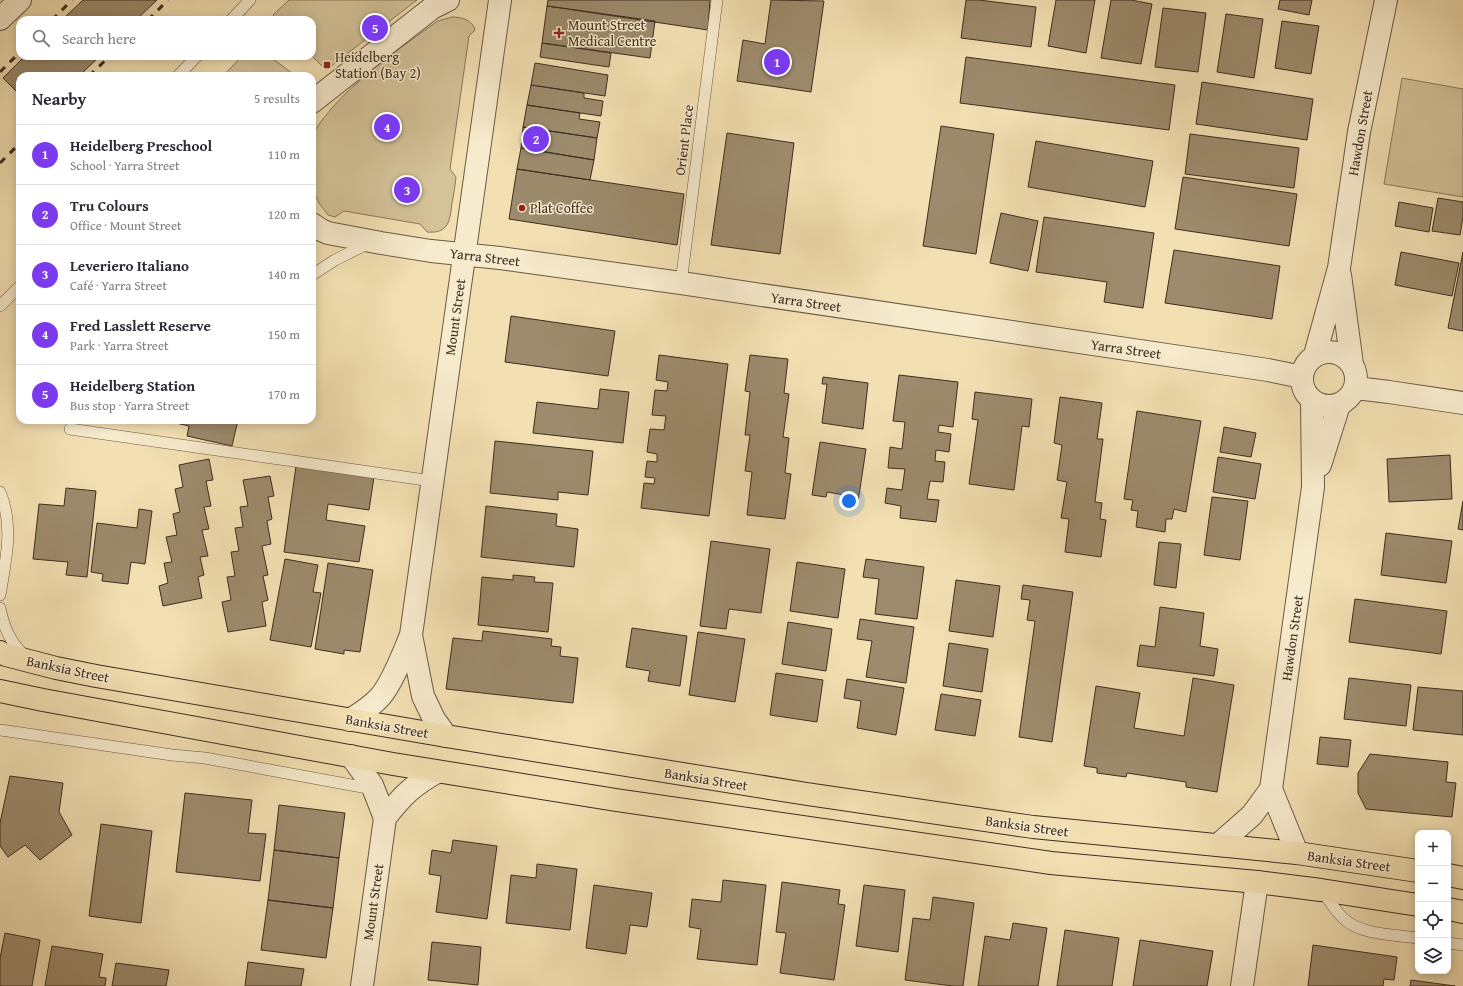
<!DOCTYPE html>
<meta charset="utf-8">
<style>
:root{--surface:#fff;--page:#f2f2f3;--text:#2b2b33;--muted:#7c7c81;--line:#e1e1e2;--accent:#7c3aed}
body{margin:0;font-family:"Gentium Book Plus",serif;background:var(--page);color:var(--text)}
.controls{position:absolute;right:12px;bottom:12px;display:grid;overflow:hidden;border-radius:8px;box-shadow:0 2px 10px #0003}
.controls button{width:36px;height:36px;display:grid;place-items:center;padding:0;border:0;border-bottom:1px solid var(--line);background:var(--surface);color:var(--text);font:20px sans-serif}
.you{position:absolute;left:849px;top:501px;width:14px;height:14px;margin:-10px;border:3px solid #fff;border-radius:50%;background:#1a73e8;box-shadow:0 0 0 6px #1a73e833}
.badge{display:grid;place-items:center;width:26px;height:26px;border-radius:50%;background:var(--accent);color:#fff;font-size:13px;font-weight:700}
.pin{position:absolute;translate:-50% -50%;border:2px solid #fff;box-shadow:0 1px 4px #0006}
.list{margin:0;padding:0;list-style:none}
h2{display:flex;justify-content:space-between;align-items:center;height:52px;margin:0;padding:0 16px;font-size:17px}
h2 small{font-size:13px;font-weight:400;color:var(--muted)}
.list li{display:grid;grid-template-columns:26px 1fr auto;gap:12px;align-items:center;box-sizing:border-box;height:60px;padding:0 16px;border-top:1px solid var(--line)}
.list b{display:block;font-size:15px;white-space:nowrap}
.list p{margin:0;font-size:13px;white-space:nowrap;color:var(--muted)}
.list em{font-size:13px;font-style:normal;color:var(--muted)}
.icon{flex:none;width:22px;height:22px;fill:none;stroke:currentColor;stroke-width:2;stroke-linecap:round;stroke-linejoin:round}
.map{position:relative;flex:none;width:1463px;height:986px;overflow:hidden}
.search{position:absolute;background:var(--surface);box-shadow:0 2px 10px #0003;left:16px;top:16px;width:300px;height:44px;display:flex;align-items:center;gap:10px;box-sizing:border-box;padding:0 14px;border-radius:12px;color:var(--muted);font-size:15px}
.panel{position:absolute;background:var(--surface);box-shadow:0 2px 10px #0003;left:16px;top:72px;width:300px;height:352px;border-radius:12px}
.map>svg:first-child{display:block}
.green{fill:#d4c299;stroke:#88785d}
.building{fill:#9c8b6c;stroke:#3d2e21}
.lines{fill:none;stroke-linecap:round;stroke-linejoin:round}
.service-casing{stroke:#6a5a45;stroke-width:12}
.minor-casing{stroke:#6a5a45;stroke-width:24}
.tertiary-casing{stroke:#6a5a45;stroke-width:24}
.trunk-casing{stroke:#3d2e21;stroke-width:24}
.service{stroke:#f7ebcd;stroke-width:11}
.minor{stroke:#f7ebcd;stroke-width:22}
.tertiary{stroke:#f7ebcd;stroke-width:22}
.trunk{stroke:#f3e0b2;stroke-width:22}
.rail{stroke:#3d2e21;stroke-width:3;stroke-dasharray:7 7;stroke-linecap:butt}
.poi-dot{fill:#8f2418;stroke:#f7ebcd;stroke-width:1.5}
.labels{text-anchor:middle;stroke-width:3;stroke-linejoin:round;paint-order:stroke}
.poi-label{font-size:14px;fill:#3d2e21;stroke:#f7ebcd;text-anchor:start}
.street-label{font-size:14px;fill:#3d2e21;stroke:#f7ebcd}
</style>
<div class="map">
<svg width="1463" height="986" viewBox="0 0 1463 986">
<rect width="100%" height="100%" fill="#f3e0b2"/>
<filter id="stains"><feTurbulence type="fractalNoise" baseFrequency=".005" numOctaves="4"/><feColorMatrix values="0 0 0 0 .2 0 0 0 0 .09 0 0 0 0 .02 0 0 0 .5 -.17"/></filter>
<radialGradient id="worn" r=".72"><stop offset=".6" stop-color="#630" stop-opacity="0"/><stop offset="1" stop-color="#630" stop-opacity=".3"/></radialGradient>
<path class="green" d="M289,0H417L326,70L312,56V20H278L273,15Z
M452,17C461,17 473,20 475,30L469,36L450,169L456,177C455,185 454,194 452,203C450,220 449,234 427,232L420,224L344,211L335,217L328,215L319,203L312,189V136L314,132C340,90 392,54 432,25L438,21Z
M242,56H269L296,76H223Z
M1402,78L1463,89V197L1384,184Z"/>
<path class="building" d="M83,0H157L136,20H62Z
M548,0H710L708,30L547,6Z
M771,0L824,1L811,92L737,81L743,40L765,44Z
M966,0H979L1036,7L1031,47L961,38Z
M1056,0H1095L1086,53L1048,46Z
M1111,0H1131L1152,4L1141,64L1101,58Z
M1280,0H1312L1309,15L1278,9Z
M547,6L655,21L650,58L542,43Z
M1163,8L1206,13L1198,72L1155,67Z
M1226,14L1263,19L1254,78L1217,72Z
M1282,21L1319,26L1311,74L1275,68Z
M542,43L611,53L609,67L540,57Z
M25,56H100L79,76H20V95L3,78Z
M966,57L1175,85L1169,130L960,103Z
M535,63L608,75L605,96L531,85Z
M1202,82L1313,99L1307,140L1196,124Z
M531,85L584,93V98L603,101L601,116L527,105Z
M527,105L580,113L579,119L600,122L597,138L523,127Z
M941,126L994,134L976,254L923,246Z
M523,127L597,138L594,160L521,148Z
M727,133L794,143L780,254L711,245Z
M1190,134L1299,148L1294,188L1185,174Z
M1036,141L1153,161L1145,207L1028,187Z
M521,148L594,160L590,180L517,169Z
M517,169L684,194L677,245L509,219Z
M1183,177L1297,194L1289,246L1175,229Z
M409,179L415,192L404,197L398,185Z
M1438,198L1463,202V217L1460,235L1432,231Z
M1399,202L1433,208L1429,232L1395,226Z
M1001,213L1038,221L1028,271L990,263Z
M1044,217L1154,233L1143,308L1104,302L1107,282L1036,272Z
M1174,250L1280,266L1272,319L1165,303Z
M1401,252L1459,263L1452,296L1395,285Z
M1463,252V331L1448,328Z
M511,316L615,331L608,376L505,362Z
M659,355L728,364L709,516L641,508L644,483L654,484L655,478L645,477L647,461L657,462V454L647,452L650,429L664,430L666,416L652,415L655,390L667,391L668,382L656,380Z
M750,355L788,359L784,393L789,394L783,437L789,438L785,473L791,474L785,519L747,515L752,472L745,471L750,435H745L750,392L745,391Z
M899,375L958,382L953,427L939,425L938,432L951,434L949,452L936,450L935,461L945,462L943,482L930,481L927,499L939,500L936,522L900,518L901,506L885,503L887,488L902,490L905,469L888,468L890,447L902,449L905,422L893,421Z
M823,377L868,383L863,429L822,423L827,384H822Z
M600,389L629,392L623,443L533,433L537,402L598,409Z
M975,392L1032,399L1029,427L1022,426L1014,490L969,484L978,420L972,419Z
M1060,397L1102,403L1097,439H1103L1095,502L1102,503L1100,519L1106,520L1101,557L1065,552L1069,519L1061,518L1067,482L1057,480L1062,445L1054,443Z
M1137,411L1201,421L1186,512L1174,509L1172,519H1166L1165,532L1136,527L1138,511L1131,510L1133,500L1124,499Z
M163,420H238L232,446L187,436L189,426Z
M1224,427L1256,433L1251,457L1220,452Z
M495,441L593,451L588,495L558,492V500L490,493Z
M820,442L866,449L858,502L843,499L844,495L827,492L826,497L812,495Z
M1450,455L1452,499L1389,502L1387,459Z
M1218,457L1261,464L1255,499L1213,492Z
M209,459L213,480L206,481L211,506L204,507L209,529L202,530L208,556L200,557L204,575L198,577L202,598L163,606L159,586L168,583L164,563L172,562L166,537L177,535L173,514L180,512L175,489L183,487L179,465Z
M296,466L374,477L369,510L328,504L326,520L365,526L359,562L284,552Z
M270,476L274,496L268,497L272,519L267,521L271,544L262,546L268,575L263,576L268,600L262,602L266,626L228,632L222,602L231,600L227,577L235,576L231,552L239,551L235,528L243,527L240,507L248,506L243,480Z
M66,488L96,491L87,577L66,575L68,562L33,559L39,504L64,506Z
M1212,497L1248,501L1240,560L1204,555Z
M1463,501V530L1458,529Z
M486,506L557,514L556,526L578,529L574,567L481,557Z
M139,509L152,511L145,564L131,562L128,584L102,581L103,574L91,572L97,523L137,528Z
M1386,533L1452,541L1446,583L1381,575Z
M711,541L770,549L761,613L729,609L726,629L700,626Z
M1159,542L1181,544L1176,588L1154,585Z
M285,559L318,565L313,592L321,593L311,647L270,640Z
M866,559L924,567L917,619L875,614L879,579L863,577Z
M797,562L845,569L838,618L790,611Z
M328,563L373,570L360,652L344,650V654L315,649Z
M513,575L535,577L534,582L553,583L548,632L478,625L482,577L513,580Z
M956,580L1000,586L993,637L949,631Z
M1023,585L1073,592L1052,742L1019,737L1035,621L1027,620L1030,600L1021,599Z
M1355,599L1447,611L1441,654L1349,642Z
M1160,607L1204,613L1200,646L1218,649L1214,676L1137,666L1140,645L1155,647Z
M860,619L914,627L906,683L866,677L872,641L857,639Z
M788,622L832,629L826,671L782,664Z
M632,628L687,636L680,686L648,681L650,671L626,667Z
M483,631L552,639L551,646L561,647L560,656L578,658L573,703L446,689L453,638L482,641Z
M698,632L745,639L735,702L689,695Z
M949,643L988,649L982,692L943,686Z
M776,673L823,680L817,722L770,715Z
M1193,678L1234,685L1217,792L1186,787V782L1127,773L1126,777L1097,773V768L1084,766L1096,686L1140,693L1134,728L1184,736Z
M1349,678L1411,685L1406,726L1344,719Z
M847,679L904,688L896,735L857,728L861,701L844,698Z
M1418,687L1463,691V735L1413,730Z
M941,694L981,700L975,736L935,730Z
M1320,737L1351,740L1348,767L1317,764Z
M1370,754L1448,762L1446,782L1456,783L1452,817L1366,809L1358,793V773Z
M10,776L63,783L59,812L72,835L40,860L25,845L8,857L0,846V823Z
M185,793L252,800L248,833L266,834L260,881L176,872Z
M279,805L345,813L339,858L274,850Z
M101,824L152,831L141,923L89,916Z
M453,840L497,846L487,919L436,912L441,876L429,874L432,850L451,853Z
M274,850L339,858L333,908L268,900Z
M537,864L577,869L570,930L506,923L511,875L536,878Z
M723,880L766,885L757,965L697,959L701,929L689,927L692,899L721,902Z
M782,882L840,890L838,904L845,905L834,980L780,973L786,933L776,932Z
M594,885L652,893L647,927L630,925L626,954L586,948Z
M864,885L905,890L898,952L856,946Z
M933,897L974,903L963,986H953L905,980L913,918L930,920Z
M268,900L333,908L326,958L261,950Z
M1013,923L1047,928L1038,986H978L985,936L1010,940Z
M1065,930L1119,938L1112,986H1057Z
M5,933L40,940L32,986H0V958Z
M1140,940L1213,951L1207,986H1133Z
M432,942L481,947L478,985L428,980Z
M1313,945L1397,957L1394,980L1384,979L1383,986H1308Z
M52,946L103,954L99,977L106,978L105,986H45Z
M248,962L304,969L301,986H245Z
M116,963L169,970L166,986H112Z
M1411,980L1455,986H1410Z"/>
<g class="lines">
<g class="service-casing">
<path id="service" d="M231,20L250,0
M178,76L197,56
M312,275L335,260L369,243
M681,283L717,0
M0,306L20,286
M70,429L432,481
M0,492C14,525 6,560 0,595
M0,608C4,628 10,642 25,656
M0,730L172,755L205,758L373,789
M1322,891C1329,900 1335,910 1343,918C1360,935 1395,935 1418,938
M1448,943L1463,945"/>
</g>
<g class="minor-casing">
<path id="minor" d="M312,102L432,8L448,0
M312,224L321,230L328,233L381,243L431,251L500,258L681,283L1268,370L1302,377
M1340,275L1352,364
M1302 379a27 27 0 1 1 54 0a27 27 0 1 1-54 0Z
M1315,355L1339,268L1359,132L1386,0
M1356,388L1389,392L1463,403
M1320,465L1339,405
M411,635L423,696L434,719L446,736
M350,720C361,713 371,707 380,697C393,682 403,654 411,635L500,0
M351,756L372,785L385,818L362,986
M1271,789L1297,853
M385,818C402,796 413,785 437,772
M1218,845L1252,815L1271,789L1313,487L1312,401
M1242,986L1257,882"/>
</g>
<g class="tertiary-casing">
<path id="tertiary" d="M0,19L20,0"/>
</g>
<g class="trunk-casing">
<path id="trunk" d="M0,652L6,655L56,668L96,676L446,736L807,794L1033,827L1297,853L1418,871
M0,691L43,700L393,764L616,800L1051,863L1257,882L1321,890L1418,905
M1448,875L1463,878
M1448,909L1463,912"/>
</g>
<use href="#service" class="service"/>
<use href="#minor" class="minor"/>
<use href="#tertiary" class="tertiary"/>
<use href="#trunk" class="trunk"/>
<path class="rail" d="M52,20L72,0
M148,20L168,0
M0,72L20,52
M89,76L110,56
M0,163L20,143"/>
</g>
<g class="poi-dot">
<path d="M557 27h4v4h4v4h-4v4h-4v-4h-4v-4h4z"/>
<rect x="323" y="61" width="8" height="8" rx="2"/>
<circle cx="522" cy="208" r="4"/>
</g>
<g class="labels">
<g class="poi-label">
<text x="568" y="30">Mount Street<tspan x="568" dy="16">Medical Centre</tspan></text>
<text x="335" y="62">Heidelberg<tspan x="335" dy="16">Station (Bay 2)</tspan></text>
<text x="530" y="213">Plat Coffee</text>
</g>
<g class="street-label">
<text transform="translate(1360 133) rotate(-80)" y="5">Hawdon Street</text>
<text transform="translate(684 140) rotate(-83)" y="5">Orient Place</text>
<text transform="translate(485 257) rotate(7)" y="5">Yarra Street</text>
<text transform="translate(806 302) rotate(8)" y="5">Yarra Street</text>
<text transform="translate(455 317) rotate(-82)" y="5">Mount Street</text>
<text transform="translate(1126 349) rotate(8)" y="5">Yarra Street</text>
<text transform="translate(1292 638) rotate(-82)" y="5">Hawdon Street</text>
<text transform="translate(68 669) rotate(12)" y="5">Banksia Street</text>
<text transform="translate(387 726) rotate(10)" y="5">Banksia Street</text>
<text transform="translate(706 779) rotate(9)" y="5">Banksia Street</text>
<text transform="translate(1027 826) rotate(8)" y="5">Banksia Street</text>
<text transform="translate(1349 861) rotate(8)" y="5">Banksia Street</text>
<text transform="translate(373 902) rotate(-82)" y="5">Mount Street</text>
</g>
</g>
<rect width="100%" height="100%" filter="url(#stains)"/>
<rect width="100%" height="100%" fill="url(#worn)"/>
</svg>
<div class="controls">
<button>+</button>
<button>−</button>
<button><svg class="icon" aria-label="locate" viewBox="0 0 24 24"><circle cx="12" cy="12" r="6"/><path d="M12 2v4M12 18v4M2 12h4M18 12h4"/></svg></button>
<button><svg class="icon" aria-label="layers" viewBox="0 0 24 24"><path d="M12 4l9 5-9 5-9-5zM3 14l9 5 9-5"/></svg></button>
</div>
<div class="you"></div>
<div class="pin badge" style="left:777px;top:62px">1</div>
<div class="pin badge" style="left:536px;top:139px">2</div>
<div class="pin badge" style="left:407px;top:190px">3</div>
<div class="pin badge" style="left:387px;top:127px">4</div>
<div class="pin badge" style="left:375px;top:28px">5</div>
<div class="search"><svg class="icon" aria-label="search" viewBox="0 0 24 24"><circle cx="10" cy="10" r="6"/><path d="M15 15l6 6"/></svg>Search here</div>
<section class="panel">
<h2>Nearby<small>5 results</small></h2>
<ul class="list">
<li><span class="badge">1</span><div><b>Heidelberg Preschool</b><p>School · Yarra Street</p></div><em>110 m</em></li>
<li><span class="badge">2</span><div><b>Tru Colours</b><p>Office · Mount Street</p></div><em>120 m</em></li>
<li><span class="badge">3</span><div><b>Leveriero Italiano</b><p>Café · Yarra Street</p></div><em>140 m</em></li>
<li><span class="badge">4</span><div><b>Fred Lasslett Reserve</b><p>Park · Yarra Street</p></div><em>150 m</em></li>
<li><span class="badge">5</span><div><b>Heidelberg Station</b><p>Bus stop · Yarra Street</p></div><em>170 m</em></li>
</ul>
</section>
</div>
